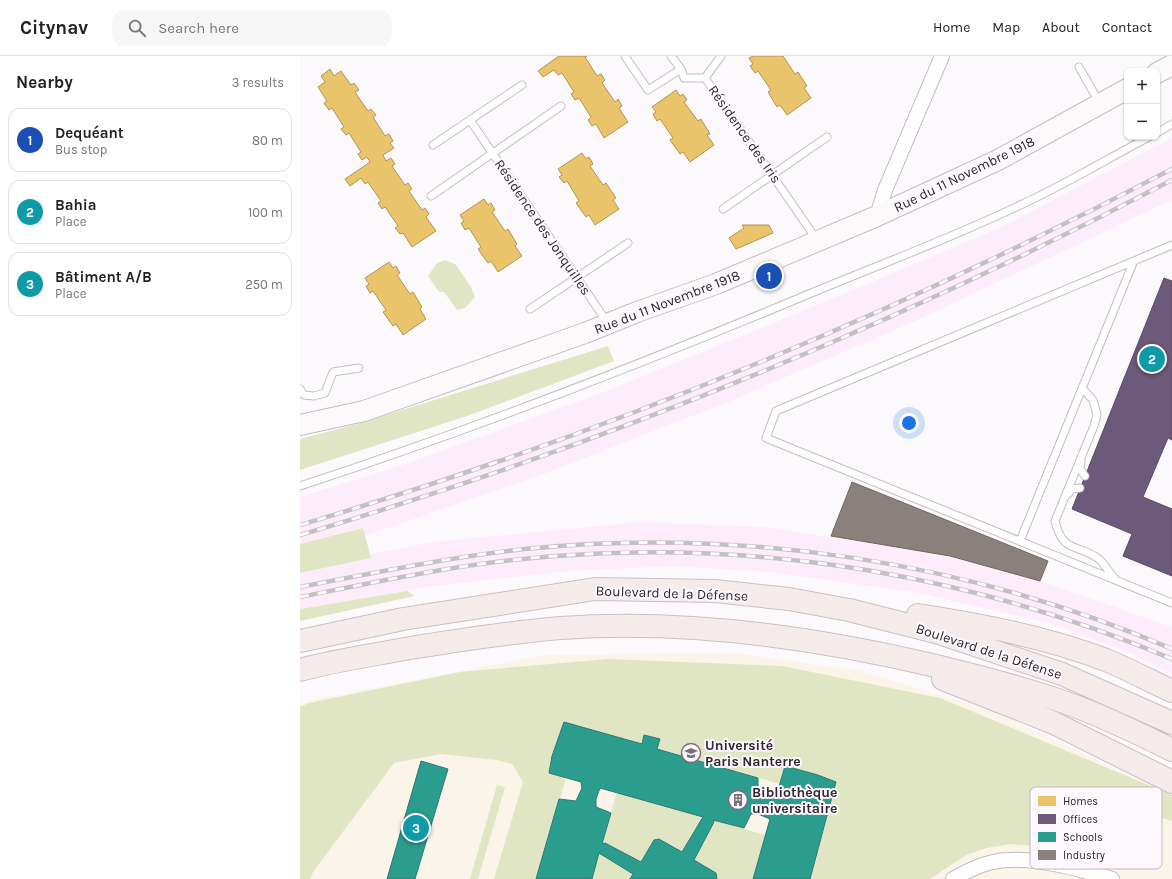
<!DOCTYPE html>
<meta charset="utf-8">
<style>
:root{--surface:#fff;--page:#f6f6f6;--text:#222;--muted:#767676;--line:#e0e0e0;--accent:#2563eb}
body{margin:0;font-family:Karla,sans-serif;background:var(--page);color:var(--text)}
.controls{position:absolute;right:12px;top:12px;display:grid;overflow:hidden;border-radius:8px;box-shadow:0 1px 3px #0004}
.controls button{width:36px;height:36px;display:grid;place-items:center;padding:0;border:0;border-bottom:1px solid var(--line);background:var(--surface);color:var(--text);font:20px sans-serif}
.you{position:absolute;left:609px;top:367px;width:14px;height:14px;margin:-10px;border:3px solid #fff;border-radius:50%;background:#1a73e8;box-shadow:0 0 0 6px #1a73e833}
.badge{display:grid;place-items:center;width:26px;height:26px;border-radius:50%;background:var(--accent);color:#fff;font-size:13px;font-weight:700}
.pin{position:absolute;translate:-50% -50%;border:2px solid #fff;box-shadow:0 1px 4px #0006}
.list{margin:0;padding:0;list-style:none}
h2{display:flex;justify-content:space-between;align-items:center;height:52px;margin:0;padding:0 16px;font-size:17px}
h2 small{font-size:13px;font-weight:400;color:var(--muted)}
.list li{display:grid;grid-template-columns:26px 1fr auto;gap:12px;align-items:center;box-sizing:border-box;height:64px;margin:0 8px 8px;padding:0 8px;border:1px solid var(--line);border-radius:12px}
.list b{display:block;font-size:15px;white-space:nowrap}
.list p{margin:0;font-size:13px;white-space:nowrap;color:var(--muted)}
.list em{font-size:13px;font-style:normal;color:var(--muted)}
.icon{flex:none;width:22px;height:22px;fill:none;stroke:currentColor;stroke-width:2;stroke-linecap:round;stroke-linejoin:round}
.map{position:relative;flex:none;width:872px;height:823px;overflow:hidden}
header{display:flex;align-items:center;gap:24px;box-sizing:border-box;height:56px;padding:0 20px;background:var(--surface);border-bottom:1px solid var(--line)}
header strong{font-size:19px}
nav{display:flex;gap:22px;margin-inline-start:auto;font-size:14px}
.search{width:280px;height:36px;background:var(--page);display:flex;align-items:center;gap:10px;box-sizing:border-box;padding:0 14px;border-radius:12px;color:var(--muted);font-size:15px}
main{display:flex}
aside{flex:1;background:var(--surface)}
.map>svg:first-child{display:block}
.built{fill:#fdedfb}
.education{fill:#faf4e9}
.green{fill:#e0e6c3}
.homes{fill:#e9c46a;stroke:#b19558}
.offices{fill:#6d597a;stroke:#5a4a64}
.schools{fill:#2a9d8f;stroke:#2c7972;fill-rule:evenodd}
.industry{fill:#8a817c;stroke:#6f6665}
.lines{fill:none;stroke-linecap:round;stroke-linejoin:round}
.lane-casing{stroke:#c3bdc3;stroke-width:9}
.street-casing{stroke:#c3bdc3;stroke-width:16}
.secondary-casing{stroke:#c3bdc3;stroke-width:22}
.highway-casing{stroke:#cac0c1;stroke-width:24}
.lane{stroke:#fffeff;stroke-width:7}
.street{stroke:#fffeff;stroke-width:14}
.secondary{stroke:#fbf9f9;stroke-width:20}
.highway{stroke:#f4ebea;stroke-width:22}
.rail-casing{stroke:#c2c1c2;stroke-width:4.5}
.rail{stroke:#fdf8fd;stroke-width:3;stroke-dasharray:9;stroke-linecap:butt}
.labels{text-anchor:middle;stroke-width:4;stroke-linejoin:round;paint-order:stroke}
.street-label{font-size:14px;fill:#2f262f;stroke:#fdf8fd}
.poi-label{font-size:14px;font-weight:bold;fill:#2f262f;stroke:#fdf8fd;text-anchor:start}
.key{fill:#fdf8fd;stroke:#bfb9bf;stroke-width:1}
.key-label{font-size:11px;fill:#2f262f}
</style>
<header>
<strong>Citynav</strong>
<div class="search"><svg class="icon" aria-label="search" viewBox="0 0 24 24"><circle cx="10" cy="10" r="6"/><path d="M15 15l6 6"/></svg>Search here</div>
<nav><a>Home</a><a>Map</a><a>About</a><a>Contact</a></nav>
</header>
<main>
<aside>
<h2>Nearby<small>3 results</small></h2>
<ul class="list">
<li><span class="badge" style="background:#1a4fb4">1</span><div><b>Dequéant</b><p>Bus stop</p></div><em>80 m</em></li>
<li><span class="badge" style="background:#0f9aa8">2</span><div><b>Bahia</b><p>Place</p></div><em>100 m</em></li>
<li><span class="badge" style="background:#0f9aa8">3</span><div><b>Bâtiment A/B</b><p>Place</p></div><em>250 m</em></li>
</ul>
</aside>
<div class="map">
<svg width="872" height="823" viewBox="0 0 872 823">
<rect width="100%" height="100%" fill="#fcf9fc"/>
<path class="built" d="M872,82V144L609,268L428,346L241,419L65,480L70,498L133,486L340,466L465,471L644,499L740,525L872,571V618L830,597L749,567L614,536L468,516L375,510L270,515L141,529L0,553V441L108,407L309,334L539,240L701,171Z"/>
<path class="education" d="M436,597L561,615L692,655L872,739V823H0V648L11,644L246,599Z"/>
<path class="green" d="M145,204L155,208L171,231L175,241L165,252L157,254L144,236H139L128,220L137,207Z
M308,290L314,305L167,360L0,414V383L57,368Z
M63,472L71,502L0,517V488Z
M107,535L115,540L0,565V553Z
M308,603L482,610L640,642L872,739V765L810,745H796L779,800L747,791L710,788L687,792L666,799L630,823H510L536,726L518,719L485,711L480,728L264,666L252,700L249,717L266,722L236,823H194L223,726L212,708L197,704L141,698L94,707L13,816L10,823H0V651L9,647L160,616Z
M197,729L205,731L178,823H170Z
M317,736L465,779L453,823H417L416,817L359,783L354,784L330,823H292Z"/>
<path class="homes" d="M259,0H287L285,1L297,20L301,18L305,24L302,27L315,46L318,43L322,50L319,52L328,66L304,82L296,68L292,70L288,64L291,61L279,42L275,44L271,38L274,36L262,17L258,19L254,14L243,21L238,15Z
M453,0H483L495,18L498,16L507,30L504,32L511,42L487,59L480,49L477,51L468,36L471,34L458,15L455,17L450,10L453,8L449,2Z
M30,13L34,20L41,15L51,29L54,27L59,34L55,36L68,55L71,53L76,59L73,61L85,80L89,78L93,85L90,87L94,92L83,99L86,105L91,102L95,108L92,110L105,129L108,127L112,133L109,135L122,154L125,152L129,158L126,161L136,175L112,191L103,177L100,178L95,172L98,170L85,151L82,153L78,147L81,145L68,126L65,128L61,122L50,130L45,123L70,106L67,101L62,104L58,98L61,96L49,77L46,79L41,73L44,71L32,52L29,54L24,47L27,45L18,31L25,26L21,20Z
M376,34L380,40L383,38L387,44L384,46L398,65L401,63L410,78L407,79L414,89L390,106L383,96L380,98L370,84L373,82L360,63L357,65L353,58L356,56L352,51Z
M282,97L286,103L289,101L293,108L290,110L303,129L306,127L316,142L313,144L319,153L295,169L289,159L286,161L276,147L279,145L267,125L264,127L259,121L262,119L258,113Z
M184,143L188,149L191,147L195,154L192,156L205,175L208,173L217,188L215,190L222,200L198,216L191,205L188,207L178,193L181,191L169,172L165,174L161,167L164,165L160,159Z
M442,169H469L473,177L436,193L429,182L444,172Z
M89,206L93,212L96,210L100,217L97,219L110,238L113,236L122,251L120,253L126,263L103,279L96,268L93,270L83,256L86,254L73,235L70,237L66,230L69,228L65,222Z"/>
<path class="offices" d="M864,222L872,225V384L868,382L843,441L872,453V520L823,500L832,478L772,453Z"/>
<path class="schools" d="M264,666L342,688L344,679L360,683L357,693L458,722V735L469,741H476L485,710L518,719L536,726L510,823H453L470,763L458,758H451L444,772L413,764L414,766L394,804L416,817L417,823H330L333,818L299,797L292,823H236L259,743L276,745L282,732L281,726L249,717L252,700ZM300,732L403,761L382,796L359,783L354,784L341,806L305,787L302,788L311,757L296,751V743Z
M121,705L148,713L115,823H87Z"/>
<path class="industry" d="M552,426L748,505L740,525L650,500L531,480Z"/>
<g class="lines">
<g class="lane-casing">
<path id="lane" d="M325,0L348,34L381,13L384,22H405L517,184
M371,0L381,13
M779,11L799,46
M405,22L421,0
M170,64L307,266
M857,77L872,68
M133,89L222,29
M131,140L261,50
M423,153L527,81
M872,189L476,355L466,382L872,547
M230,253L328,187
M782,332L793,344L797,359L794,370L755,465C763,498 777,487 799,503C802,505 811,519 816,524
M0,333L4,339L14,340L25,337L33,316L59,312
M781,405L780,413L785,420
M0,430C168,375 334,311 497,243C576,210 657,180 735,142C774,123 811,101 849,81
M767,439L772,433L780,432
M720,485L833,207"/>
</g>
<g class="street-casing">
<path id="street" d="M577,160L585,134L642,0
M653,823C665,816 679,809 693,806C727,798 779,813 812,823"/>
</g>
<g class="secondary-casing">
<path id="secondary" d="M857,17L872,9
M0,369L64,355L285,277L337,256L416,228L577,160L698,104L827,33"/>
</g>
<g class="highway-casing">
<path id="highway" d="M618,559C682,569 746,581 806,604C828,613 850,625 872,635
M0,585L103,563L295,533L415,535L489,543L549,554L636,576L762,618L872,667
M0,614C36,604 74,599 110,592C161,584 210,576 261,572C387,563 514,581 636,610C677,620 720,631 761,645C799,658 836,676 872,694
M643,623L754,667L872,726"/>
</g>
<use href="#lane" class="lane"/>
<use href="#street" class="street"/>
<use href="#secondary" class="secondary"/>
<use href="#highway" class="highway"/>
<g class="rail-casing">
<path id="rail" d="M0,469C302,380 594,259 872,113
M0,479C301,390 594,270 872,124
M0,531C74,517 149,501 225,493C444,471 670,506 872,593
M0,541C85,524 170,506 256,500C467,484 678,521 872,603"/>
</g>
<use href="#rail" class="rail"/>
</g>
<defs>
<g id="university-ring" transform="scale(1)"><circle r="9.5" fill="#fdf8fd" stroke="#777077" stroke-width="1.5"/><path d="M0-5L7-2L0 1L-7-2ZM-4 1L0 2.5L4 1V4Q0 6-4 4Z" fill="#777077"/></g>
<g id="building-ring" transform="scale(1)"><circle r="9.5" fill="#fdf8fd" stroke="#777077" stroke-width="1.5"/><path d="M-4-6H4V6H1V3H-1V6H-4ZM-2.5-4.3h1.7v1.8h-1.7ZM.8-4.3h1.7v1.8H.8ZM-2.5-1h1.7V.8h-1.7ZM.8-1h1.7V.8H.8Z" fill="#777077"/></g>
</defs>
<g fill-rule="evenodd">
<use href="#university-ring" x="391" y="697"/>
<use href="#building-ring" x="438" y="744"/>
</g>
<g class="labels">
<g class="street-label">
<text transform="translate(445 78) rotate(55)" y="5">Résidence des Iris</text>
<text transform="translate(664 118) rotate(-26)" y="5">Rue du 11 Novembre 1918</text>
<text transform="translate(243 171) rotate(56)" y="5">Résidence des Jonquilles</text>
<text transform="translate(367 246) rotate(-21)" y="5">Rue du 11 Novembre 1918</text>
<text transform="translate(372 537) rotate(2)" y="5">Boulevard de la Défense</text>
<text transform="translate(689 595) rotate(18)" y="5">Boulevard de la Défense</text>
</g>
<g class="poi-label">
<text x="405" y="694">Université<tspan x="405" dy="16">Paris Nanterre</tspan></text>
<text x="452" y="741">Bibliothèque<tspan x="452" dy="16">universitaire</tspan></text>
</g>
</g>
<rect x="730" y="731" width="132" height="82" rx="6" class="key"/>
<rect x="738" y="740" width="18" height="10" fill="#e9c46a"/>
<rect x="738" y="758" width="18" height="10" fill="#6d597a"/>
<rect x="738" y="776" width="18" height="10" fill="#2a9d8f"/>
<rect x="738" y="794" width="18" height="10" fill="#8a817c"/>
<g class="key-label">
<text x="763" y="749">Homes</text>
<text x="763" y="767">Offices</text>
<text x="763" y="785">Schools</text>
<text x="763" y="803">Industry</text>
</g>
</svg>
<div class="controls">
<button>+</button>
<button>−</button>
</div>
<div class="you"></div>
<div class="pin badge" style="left:469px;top:220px;background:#1a4fb4">1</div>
<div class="pin badge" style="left:852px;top:303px;background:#0f9aa8">2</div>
<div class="pin badge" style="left:116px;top:772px;background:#0f9aa8">3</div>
</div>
</main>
